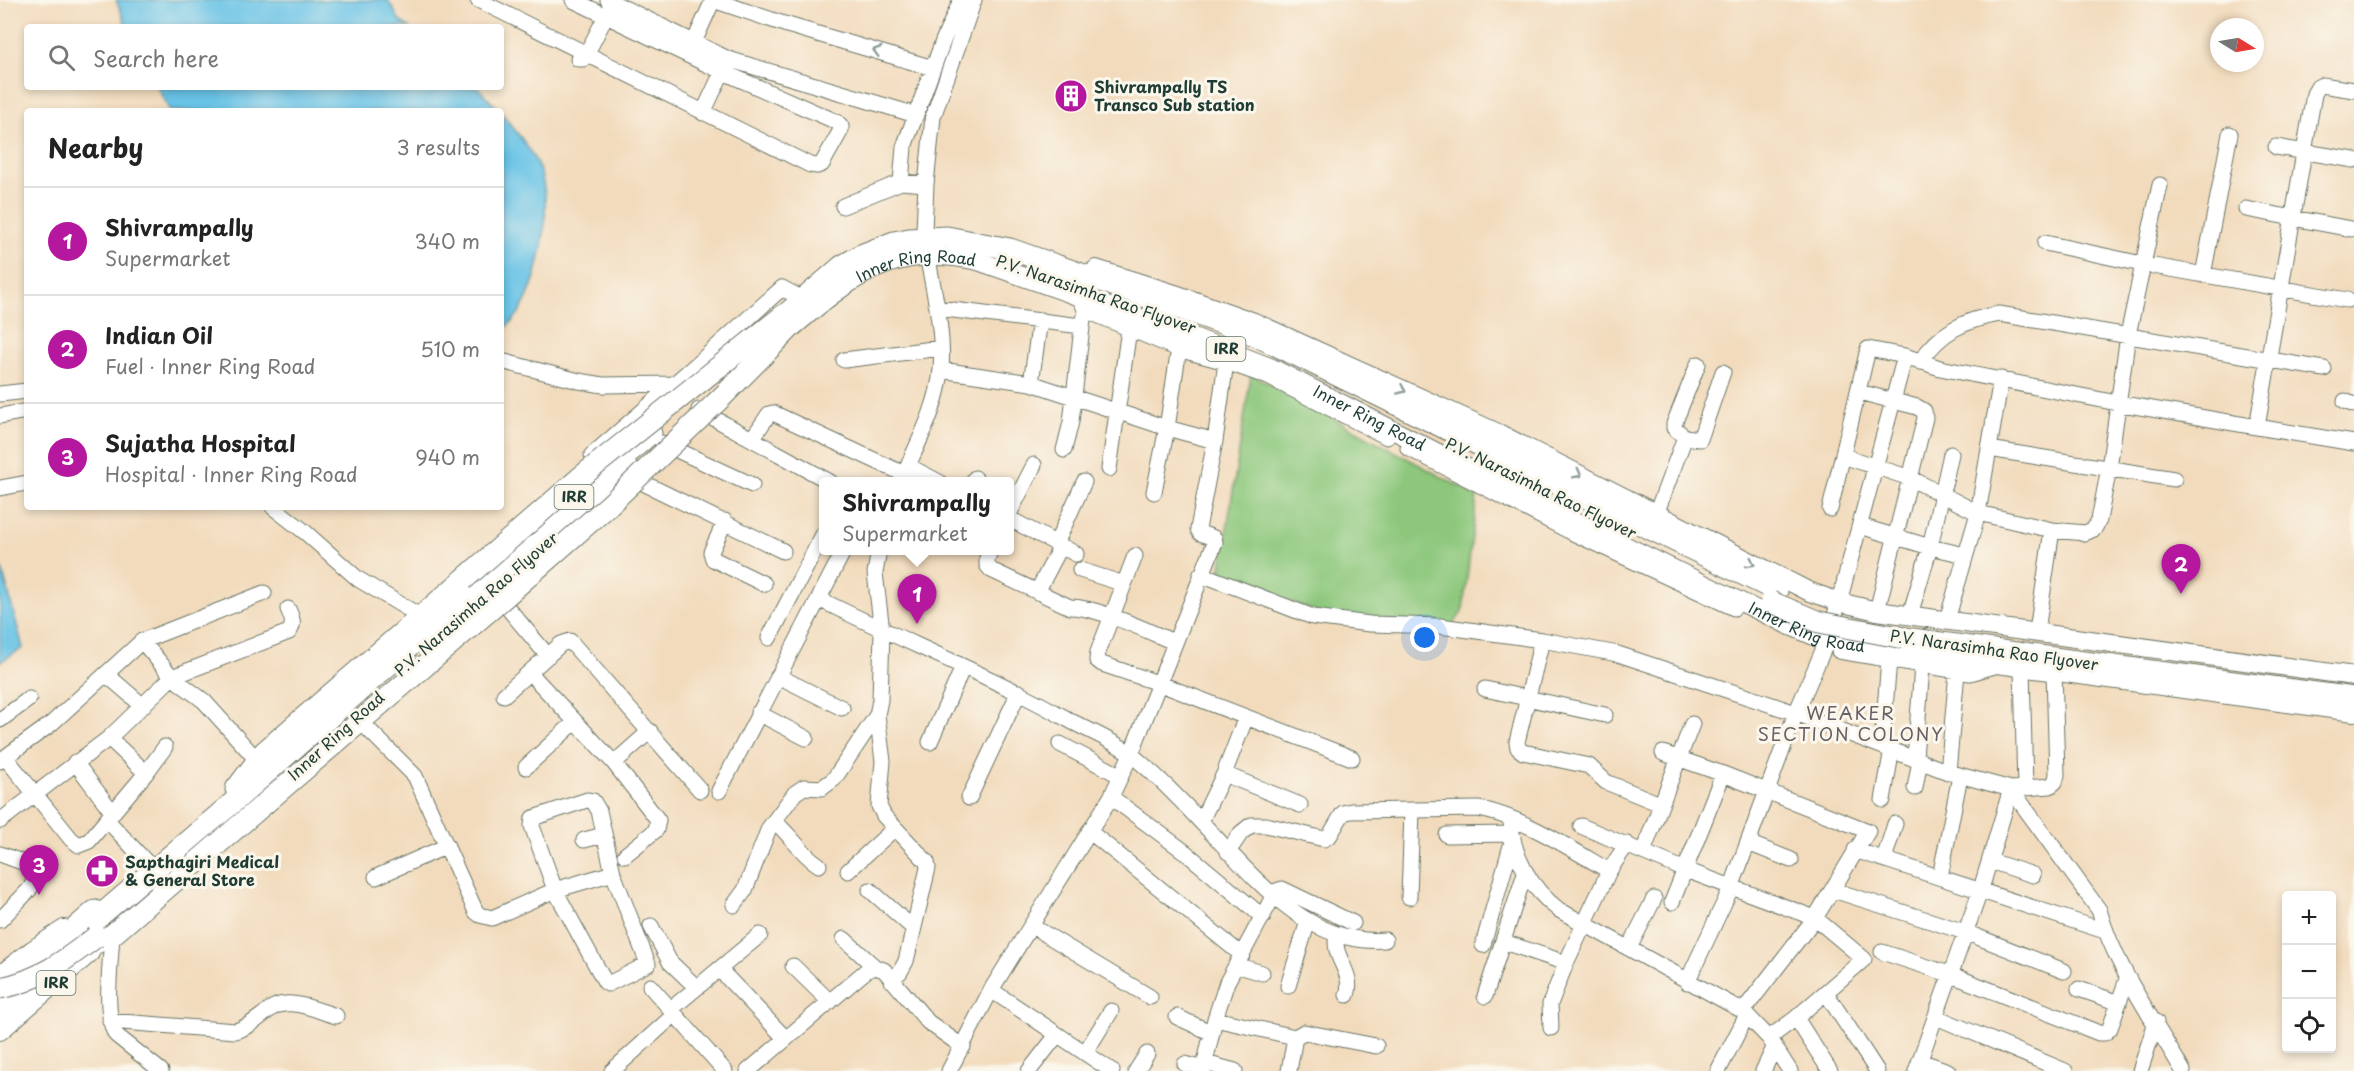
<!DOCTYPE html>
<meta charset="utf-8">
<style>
:root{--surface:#fff;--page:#f2f2f2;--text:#222;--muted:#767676;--line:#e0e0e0;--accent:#b5179e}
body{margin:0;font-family:"Playpen Sans",sans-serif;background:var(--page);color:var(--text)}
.controls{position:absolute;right:18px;bottom:18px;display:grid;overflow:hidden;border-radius:6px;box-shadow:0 3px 9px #0003}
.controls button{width:54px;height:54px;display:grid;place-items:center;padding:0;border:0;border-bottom:2px solid var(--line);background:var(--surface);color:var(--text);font:30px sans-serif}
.compass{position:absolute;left:2210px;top:18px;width:54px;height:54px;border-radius:50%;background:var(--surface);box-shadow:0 3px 9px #0003;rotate:101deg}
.you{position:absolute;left:1425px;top:638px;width:21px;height:21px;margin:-15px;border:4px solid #fff;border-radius:50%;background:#1a73e8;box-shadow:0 0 0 9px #1a73e833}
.badge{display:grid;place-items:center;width:39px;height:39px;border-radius:50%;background:var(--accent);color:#fff;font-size:20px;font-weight:700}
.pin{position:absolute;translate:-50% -50px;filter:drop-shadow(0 2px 3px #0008)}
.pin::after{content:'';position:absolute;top:32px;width:21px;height:18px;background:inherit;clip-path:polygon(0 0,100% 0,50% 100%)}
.popup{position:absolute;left:819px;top:477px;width:195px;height:78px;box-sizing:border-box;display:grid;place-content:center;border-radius:6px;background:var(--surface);filter:drop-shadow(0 2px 4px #0005);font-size:20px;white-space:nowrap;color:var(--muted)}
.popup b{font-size:22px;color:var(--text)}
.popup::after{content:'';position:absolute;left:50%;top:100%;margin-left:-12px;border:12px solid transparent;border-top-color:var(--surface)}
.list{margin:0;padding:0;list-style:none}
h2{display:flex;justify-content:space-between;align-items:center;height:78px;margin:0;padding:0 24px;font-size:26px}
h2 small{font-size:20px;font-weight:400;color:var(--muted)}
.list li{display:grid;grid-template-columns:39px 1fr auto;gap:18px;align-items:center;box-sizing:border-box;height:108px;padding:0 24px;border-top:2px solid var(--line)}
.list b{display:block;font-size:22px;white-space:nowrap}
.list p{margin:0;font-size:20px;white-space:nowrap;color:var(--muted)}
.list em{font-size:20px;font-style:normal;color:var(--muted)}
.icon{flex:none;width:33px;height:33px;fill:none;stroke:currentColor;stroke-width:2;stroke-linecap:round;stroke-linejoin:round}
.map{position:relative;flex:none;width:2354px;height:1071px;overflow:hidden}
.search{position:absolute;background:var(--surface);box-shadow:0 3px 9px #0003;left:24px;top:24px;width:480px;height:66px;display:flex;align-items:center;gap:15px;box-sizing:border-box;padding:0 21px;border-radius:6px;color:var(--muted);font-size:22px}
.panel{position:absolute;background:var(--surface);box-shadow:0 3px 9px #0003;left:24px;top:108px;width:480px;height:402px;border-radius:6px}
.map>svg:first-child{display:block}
.green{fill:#8cc77c;stroke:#568258;stroke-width:1.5}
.water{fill:#69c3e6;stroke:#44808d;stroke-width:1.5}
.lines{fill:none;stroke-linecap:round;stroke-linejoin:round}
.minor-casing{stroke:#697464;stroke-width:17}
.major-casing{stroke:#697464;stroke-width:20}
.highway-casing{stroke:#697464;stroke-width:23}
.minor{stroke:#fff;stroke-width:15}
.major{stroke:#fff;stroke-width:18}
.highway{stroke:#fff;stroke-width:21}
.highway-bridge-casing{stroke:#697464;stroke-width:23;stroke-linecap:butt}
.highway-bridge{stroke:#fff;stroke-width:21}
.oneway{stroke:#8f9e9a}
.labels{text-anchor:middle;stroke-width:6;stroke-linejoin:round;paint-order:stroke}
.shield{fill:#fbf7ec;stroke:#61756b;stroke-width:1.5}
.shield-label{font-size:15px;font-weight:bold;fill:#1f3d34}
.poi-label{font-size:16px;font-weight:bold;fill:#1f3d34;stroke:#fbf7ec;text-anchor:start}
.street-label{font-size:16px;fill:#1f3d34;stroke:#fbf7ec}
.neighbourhood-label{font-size:18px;letter-spacing:1.5px;fill:#676166;stroke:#fbf7ec}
</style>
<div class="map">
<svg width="2354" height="1071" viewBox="0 0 2354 1071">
<rect width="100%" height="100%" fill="#fbf7ec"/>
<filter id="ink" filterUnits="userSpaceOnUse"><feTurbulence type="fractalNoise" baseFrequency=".0167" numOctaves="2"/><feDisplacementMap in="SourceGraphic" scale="12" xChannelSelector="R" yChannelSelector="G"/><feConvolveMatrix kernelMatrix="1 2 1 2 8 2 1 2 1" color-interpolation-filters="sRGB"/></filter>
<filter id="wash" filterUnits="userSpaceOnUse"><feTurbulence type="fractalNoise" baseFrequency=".008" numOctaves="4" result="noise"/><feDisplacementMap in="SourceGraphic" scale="24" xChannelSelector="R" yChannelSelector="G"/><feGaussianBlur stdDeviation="1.35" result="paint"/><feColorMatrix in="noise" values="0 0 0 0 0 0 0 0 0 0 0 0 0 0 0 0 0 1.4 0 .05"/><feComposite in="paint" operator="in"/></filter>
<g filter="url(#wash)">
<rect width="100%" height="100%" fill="#f2dbbd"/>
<path class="green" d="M1251,374L1477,496L1463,610L1452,627L1336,620L1220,574Z"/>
<path class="water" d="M116,0H388L400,21L409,27H127Z
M157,87H477L500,111H170Z
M501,113C519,135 540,158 544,188C550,224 536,312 501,330Z
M2,569L23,648L0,662V571Z"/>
</g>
<g filter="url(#ink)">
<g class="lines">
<g class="minor-casing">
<path id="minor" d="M478,0L810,165L817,166L822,164L841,130V126L837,122L723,72L573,0
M608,0L728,59L916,115
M713,0L784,24L933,68
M691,49L713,0
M578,59H583L586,55L610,8
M2354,90L2322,85L2318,87L2314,94L2257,427L2354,443
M703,113L726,64
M2276,147L2354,160
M901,182L904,147L943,41L961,0
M843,206L901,182L926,184
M2246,209L2351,229
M924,231L926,184L933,117L974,0
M2045,243L2142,264L2347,300
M2203,275L2230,134
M1080,297L1085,310L1178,349L1226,362L1268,377L1387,437
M937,308L1081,326
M844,360L941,348
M501,361L579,381L603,385L675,384
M1920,362C1940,332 1964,320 1999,314L2324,369
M1698,364L1674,424V428L1685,437L1700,439L1723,372
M941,370L1031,383L1167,428L1215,441
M1031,383L1040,320
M1859,392L1917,407L1924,411L1925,418L1877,611
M0,394L27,391
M2345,401L2354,405
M699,410L830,482
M0,416L27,411
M752,439L769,414L773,413L904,474
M662,443L752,485
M1408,448L1573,533L1734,608
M1989,449L2174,479
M1064,450L1071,422L1083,319
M592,455L704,358L782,288L799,297
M1843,456L1910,478L1978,513L2052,530L2085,533L2094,529L2099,520L2109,468L2128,335L2160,185
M908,466L939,482
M1109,469L1129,329
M629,476L783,551
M901,482C916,445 938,409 941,369C944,332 934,292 927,255
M973,482L975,478
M0,488L27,483
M1154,492L1167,428L1180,341
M273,507L305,532L358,579L413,612
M1830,509L1868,349L1905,356L1940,368L2117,403L2257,427
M1010,512L1034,465
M1656,514L1685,437
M1010,519L1076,554
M725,521L711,552L713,559L764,584
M1860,526L1930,547L1965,555
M1056,544L1084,482
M879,550L875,573L882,631L880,700L877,715L883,761L879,806L884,816L927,862L928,868L906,961L900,972L891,980
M991,550L987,558V565L991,570L1070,607C1098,607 1147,631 1174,642
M1135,556L1098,652L1097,660L1102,664L1158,683L1352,758
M1080,570L1124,584
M1201,574L1313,617L1370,624L1440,626L1542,640L1618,654L1796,713L1948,772L2011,789L2050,786L2055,782L2057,775L2054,671
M1037,592L1061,546
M496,594L548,656
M819,599C902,641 988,674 1069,720C1089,731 1115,741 1132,755C1156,775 1180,799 1201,822C1251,873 1306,947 1385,940
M1910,615L1930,547L1951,454
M1947,620L1978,513L2001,379
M2037,631L2052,530
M1829,633L1839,602L1905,356
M769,638L824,533
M1542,640L1517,742L1518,748L1523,752L1589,766L1606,782L1660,804
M142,641L172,677L204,701L257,760
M1839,651L1970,673L1998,665
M2022,668L2025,788
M530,673L614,763L658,820L656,830L625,855
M107,675L143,706
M778,676L842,708
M1485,689L1605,715
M504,695L561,644L570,641L700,790
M758,713L806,738
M0,720L29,699
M366,727L415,776L476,912L480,915L492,918L555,890L605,982L608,984L648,964L613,873L555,890L532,826L533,818L587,800L593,801L599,811L613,873
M109,738L146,773
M930,742L963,667
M1060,744L1121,776
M1882,745L1889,660
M1663,753L1723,774L1868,831L1815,918L1743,1011
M6,758L71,839L79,845L89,841L146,773L165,747
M1915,758L1922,666
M0,761L51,724L142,641L264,593
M75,762L113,813
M614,763L650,731
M526,767L575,722
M1948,772L1957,672
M1224,774L1300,805
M1915,788L1920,760
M2011,789L2099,910C2116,969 2153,1018 2183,1071
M719,791L844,550
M1111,797L1185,852L1263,917
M969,798L1019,692
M1883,800L1892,749
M1511,819C1511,855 1531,889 1559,910L1743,1011L1769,1038L1790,1071
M107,820L150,866
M0,821L109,738L172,677L289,632C295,624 292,618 288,609
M774,821C790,834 801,854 819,865
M1201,821L1224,774L1246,717
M1581,826L1683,869L1815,918L1864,959L1796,1018L1769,1038
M1089,831L1242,955
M1447,835L1511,834
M584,840L604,835
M1748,843L1791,860
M1855,850L2105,931
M1228,852L1241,833L1251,825H1266L1324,839L1330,835L1343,813L1351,811L1478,809C1519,815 1573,850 1609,871
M1643,852L1692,724
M0,854L38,868L39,873L29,890L0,920
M1884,859L1895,824
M1990,861L2033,875
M848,871L895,828
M376,877L447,846
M1940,877L1960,776
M870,890L913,928
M1833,890L1965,932L2064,971
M1409,897L1412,812
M1672,902L1723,774
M734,905L745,890L769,828L795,793L804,787L822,788L834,779L877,715
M651,926L670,962L696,987
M1032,926L1150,997
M112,935C111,961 103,1015 116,1035L161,1071
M1337,935C1331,958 1355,972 1347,995
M844,939L875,967
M1504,942L1566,963
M1483,945L1512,842
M1629,948L1654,899
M1882,952L1949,974L2099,1033H2105L2110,1028L2127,979
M1236,965L1262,973
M793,966L830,1002
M719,969L785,1038
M1687,982L1731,888L1796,713L1824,648
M650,986L725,1071
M1288,986L1308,921
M2079,989L2119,1003
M991,990L1112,1071
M1826,993L1877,1071
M1485,996L1525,873
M670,1010L760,935
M1177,1017L1212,1033
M1936,1017L2065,1071
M1796,1018L1830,1071
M1215,1019L1295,1037
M110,1021L235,1031C248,1028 257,1019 268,1011C287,995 315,1010 336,1016
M1551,1028L1550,1004L1566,963L1609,871L1627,844
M1085,1053L1111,1011
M1920,1061L1948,1071
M1205,1063L1235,1071
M1185,1064L1204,1069
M612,1071L674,1015
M748,1071L867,970L875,967L884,970L928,1022L963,1047
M949,1071L991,990L1111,797L1131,754L1215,542L1214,538L1200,533L1198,529L1215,441L1226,362
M1029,1071L1057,1035
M1136,1071L1147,1054
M1203,1071L1215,1019L1227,982L1276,891L1282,889L1353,923
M1289,1071L1295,1037L1304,1032L1376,1046
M1718,1071L1747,1015
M1763,1071L1775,1046
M1916,1071L1981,889L2011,789
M2140,1071L2156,1022"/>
</g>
<g class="major-casing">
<g id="major">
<path d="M1096,269L1175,294L1254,322L1498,433L1808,591L1839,602L1877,611L2354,676"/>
<path id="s1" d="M785,334C848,280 890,242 978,261L1183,333L1272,368L1485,477L1788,625L1826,641L2354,712"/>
<path d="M467,617L632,470"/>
<path d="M0,975L32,950L64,929"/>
<path d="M0,1031L90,953"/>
</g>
</g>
<g class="highway-casing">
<path id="highway" d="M771,327L842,266L861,255L894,242L909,239L947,237L1010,249L1255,335L1777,591
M1904,638L2354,698
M236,789L264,752L463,580
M88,926L237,799L651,433
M80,951L112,935L490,610
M10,985L95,911
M0,1014L47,973"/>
</g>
<use href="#minor" class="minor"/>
<use href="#major" class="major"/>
<use href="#highway" class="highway"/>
<g class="highway-bridge-casing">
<path id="highway-bridge" d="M463,580L582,476L785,314
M1771,602L1819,622L1904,638
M490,610L608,506L722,397L794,324
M0,988C37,982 67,959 96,937"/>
</g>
<use href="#highway-bridge" class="highway-bridge"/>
</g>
<defs><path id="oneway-chevron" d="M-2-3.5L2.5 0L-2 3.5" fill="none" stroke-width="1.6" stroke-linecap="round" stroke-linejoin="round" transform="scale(1.5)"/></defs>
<g class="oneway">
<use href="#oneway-chevron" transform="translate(877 51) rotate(-164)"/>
<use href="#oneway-chevron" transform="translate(1402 390) rotate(24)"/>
<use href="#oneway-chevron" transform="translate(1578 474) rotate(27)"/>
<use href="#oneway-chevron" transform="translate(1751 563) rotate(27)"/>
</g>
</g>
<defs>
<g id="building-disc" transform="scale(1.725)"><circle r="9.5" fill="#b5179e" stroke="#fbf7ec"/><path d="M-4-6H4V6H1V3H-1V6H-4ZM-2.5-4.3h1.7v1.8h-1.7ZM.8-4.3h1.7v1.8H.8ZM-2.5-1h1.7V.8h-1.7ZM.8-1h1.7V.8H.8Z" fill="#fff"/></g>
<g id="pharmacy-disc" transform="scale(1.725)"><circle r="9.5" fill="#b5179e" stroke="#fbf7ec"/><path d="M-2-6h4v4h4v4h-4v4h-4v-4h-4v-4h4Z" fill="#fff"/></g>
</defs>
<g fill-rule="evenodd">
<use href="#building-disc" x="1071" y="96"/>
<use href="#pharmacy-disc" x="102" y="871"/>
</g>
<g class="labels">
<g class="shield">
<rect x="1206.5" y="337" width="39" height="24" rx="4.5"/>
<rect x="554.5" y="485" width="39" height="24" rx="4.5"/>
<rect x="36.5" y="971" width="39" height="24" rx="4.5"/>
</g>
<g class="shield-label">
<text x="1226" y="354">IRR</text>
<text x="574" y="502">IRR</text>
<text x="56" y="988">IRR</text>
</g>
<g class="poi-label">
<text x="1094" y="93">Shivrampally TS<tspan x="1094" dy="18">Transco Sub station</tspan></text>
<text x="125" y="868">Sapthagiri Medical<tspan x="125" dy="18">&amp; General Store</tspan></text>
</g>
<g class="street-label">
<text dy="6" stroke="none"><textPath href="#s1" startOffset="153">Inner Ring Road</textPath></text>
<text transform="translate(1096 294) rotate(19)" y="6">P.V. Narasimha Rao Flyover</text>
<text dy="6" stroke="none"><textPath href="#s1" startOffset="639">Inner Ring Road</textPath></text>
<text transform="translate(1541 488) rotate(26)" y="6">P.V. Narasimha Rao Flyover</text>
<text transform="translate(476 604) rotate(-41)" y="6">P.V. Narasimha Rao Flyover</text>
<text dy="6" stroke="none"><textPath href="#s1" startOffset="1125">Inner Ring Road</textPath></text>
<text transform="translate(1994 650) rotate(8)" y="6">P.V. Narasimha Rao Flyover</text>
<text transform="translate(336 736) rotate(-42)" y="6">Inner Ring Road</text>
</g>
<g class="neighbourhood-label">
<text x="1851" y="720">WEAKER<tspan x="1851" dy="21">SECTION COLONY</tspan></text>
</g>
</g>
</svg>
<div class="controls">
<button>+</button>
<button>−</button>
<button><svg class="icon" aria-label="locate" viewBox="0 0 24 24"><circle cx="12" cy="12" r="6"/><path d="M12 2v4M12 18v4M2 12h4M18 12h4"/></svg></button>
</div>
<svg class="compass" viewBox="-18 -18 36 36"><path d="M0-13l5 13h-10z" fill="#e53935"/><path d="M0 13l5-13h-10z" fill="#767676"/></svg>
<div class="you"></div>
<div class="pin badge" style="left:917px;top:624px">1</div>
<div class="popup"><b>Shivrampally</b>Supermarket</div>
<div class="pin badge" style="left:2181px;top:594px">2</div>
<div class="pin badge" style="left:39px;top:895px">3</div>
<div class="search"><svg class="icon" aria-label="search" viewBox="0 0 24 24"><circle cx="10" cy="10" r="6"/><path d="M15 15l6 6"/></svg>Search here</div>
<section class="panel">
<h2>Nearby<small>3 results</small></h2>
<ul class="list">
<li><span class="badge">1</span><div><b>Shivrampally</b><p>Supermarket</p></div><em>340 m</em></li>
<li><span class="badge">2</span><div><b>Indian Oil</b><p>Fuel · Inner Ring Road</p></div><em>510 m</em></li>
<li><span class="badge">3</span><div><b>Sujatha Hospital</b><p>Hospital · Inner Ring Road</p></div><em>940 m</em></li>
</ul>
</section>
</div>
